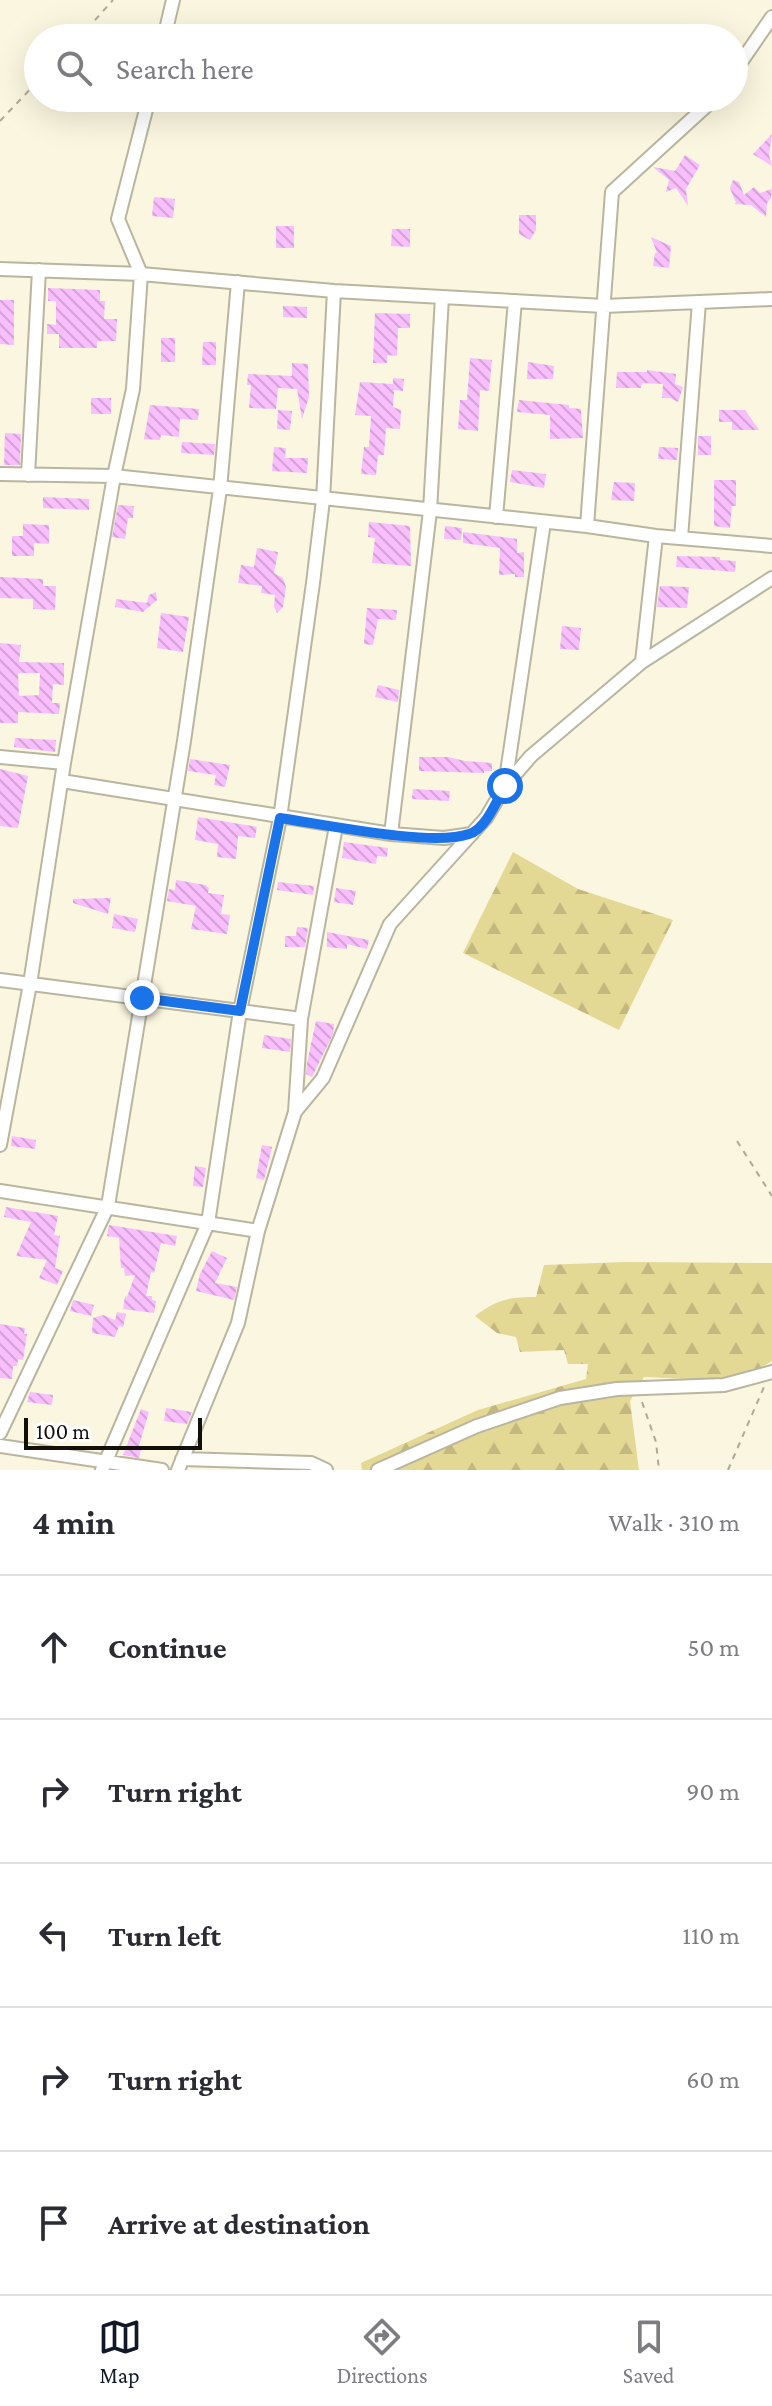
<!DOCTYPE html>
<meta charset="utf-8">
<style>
:root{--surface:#fff;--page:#f2f2f3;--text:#2b2b33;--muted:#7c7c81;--line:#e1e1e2;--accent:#111827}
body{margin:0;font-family:"Crimson Pro",serif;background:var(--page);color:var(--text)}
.scale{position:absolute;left:24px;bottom:20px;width:178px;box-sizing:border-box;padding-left:8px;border:4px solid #121008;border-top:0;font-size:22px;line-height:28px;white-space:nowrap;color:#121008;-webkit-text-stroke:6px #fff;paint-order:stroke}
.stop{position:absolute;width:24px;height:24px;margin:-18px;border:6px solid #1a73e8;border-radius:50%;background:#fff}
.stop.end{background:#1a73e8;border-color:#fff;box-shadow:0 2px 8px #0008}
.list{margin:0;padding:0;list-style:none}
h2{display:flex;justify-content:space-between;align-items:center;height:104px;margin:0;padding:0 32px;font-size:34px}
h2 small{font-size:26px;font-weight:400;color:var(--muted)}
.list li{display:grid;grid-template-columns:52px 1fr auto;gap:24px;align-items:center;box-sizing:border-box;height:144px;padding:0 32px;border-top:2px solid var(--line)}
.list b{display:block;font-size:30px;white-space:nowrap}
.list em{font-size:26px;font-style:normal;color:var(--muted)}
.icon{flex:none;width:44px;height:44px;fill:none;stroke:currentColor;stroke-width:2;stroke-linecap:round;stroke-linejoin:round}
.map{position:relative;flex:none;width:772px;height:1470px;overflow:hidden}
.search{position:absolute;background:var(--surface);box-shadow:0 8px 32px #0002;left:24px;right:24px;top:24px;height:88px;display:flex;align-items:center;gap:20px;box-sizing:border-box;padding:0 28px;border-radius:44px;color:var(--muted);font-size:30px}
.sheet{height:824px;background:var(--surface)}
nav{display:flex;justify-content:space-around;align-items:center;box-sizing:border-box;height:112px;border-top:2px solid var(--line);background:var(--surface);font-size:22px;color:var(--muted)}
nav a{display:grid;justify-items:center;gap:4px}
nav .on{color:var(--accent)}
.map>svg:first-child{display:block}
.forest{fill:url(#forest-firs)}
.building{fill:url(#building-back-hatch);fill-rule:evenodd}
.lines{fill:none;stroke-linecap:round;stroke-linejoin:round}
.street-casing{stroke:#b9b59f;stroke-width:16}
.path{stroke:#aca997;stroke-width:2;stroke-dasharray:6 6;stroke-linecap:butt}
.street{stroke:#fff;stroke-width:12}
.route{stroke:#1a73e8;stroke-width:10}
</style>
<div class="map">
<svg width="772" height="1470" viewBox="0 0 772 1470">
<defs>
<pattern id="forest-firs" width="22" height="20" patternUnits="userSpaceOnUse" patternTransform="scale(2)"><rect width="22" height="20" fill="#e4d895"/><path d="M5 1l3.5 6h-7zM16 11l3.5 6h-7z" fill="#c3b87f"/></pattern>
<pattern id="building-back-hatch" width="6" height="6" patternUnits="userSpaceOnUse" patternTransform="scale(2)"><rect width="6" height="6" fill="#f8befd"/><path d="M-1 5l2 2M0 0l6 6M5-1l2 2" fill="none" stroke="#d4a2d7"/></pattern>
</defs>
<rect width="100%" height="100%" fill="#faf6df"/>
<path class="forest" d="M513,852L578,889L673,920L619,1030L463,953Z
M625,1262L772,1263V1361C735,1386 686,1378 644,1377L630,1401L639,1470H362L361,1463L478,1410L586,1379L588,1364H568L564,1350L520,1352L516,1337L497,1333L475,1316C498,1299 509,1297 536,1297L544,1265Z"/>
<path class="building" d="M772,134L769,155L772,166L753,154Z
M685,155L700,165L686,189L688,206L676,188L666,192L669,180L653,167L675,171Z
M733,180L739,182L744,195L754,187L760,193L772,189L771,198L767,203L766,217L751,205L734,204L736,203L730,188Z
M154,197L175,199L173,218L152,216Z
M519,215H536V230L530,240L519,234Z
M276,226H294V248H276Z
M392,229H410V247L391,246Z
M651,237L671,246L669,268L653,266L655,253H657Z
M48,288L100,290V301H105L104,319H117L116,341H97V348H59V334H47V324L56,325V301H48Z
M0,300H14V345L0,344Z
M283,306L307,307V318L283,317Z
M375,313L410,314V328H398L397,356L387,355V363H373Z
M161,338H175V362H161Z
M203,342H216V365H202Z
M470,358L492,360L489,391L480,390L478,431L458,429L460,400H467Z
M528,362L554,366L553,379H527Z
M292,363L308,364L309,397L302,419L297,389L278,388L276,409L249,408L251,385H247L248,374L292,376Z
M647,370L676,374L675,384L683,387L678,402L670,398H662L663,384L642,383L641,388H616L617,372H647Z
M393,378L404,379L403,391L394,390L393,407L401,410L400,429L386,428L384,455H378L376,475L361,474L364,447H369L371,416L355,415L360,382L393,384Z
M91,398H111V414H91Z
M519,400L569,405V408L581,409L583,438L550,439V415L517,412Z
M150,405L199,409L198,420L180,419L179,437L161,435L160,440L144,439Z
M278,410L292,411L290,430L277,429Z
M719,410H745L759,430H732V422H719Z
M5,433L21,434L20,465H4Z
M698,436H711V455H698Z
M182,442L215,444L214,455L181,453Z
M274,447L286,448L285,458H308L307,473L272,471Z
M659,447L678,448L677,460L658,459Z
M512,470L546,474L544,488L510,482Z
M714,480H736V506H732L730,528L714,526Z
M614,482L635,483L634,501L611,500Z
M43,497L89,499V510L43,508Z
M118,505L134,506L133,518H128L125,539L112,537Z
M369,522L410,526L411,566L372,563L375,538L368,537Z
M23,524L49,525V544L34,543V556H12V536H23Z
M445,526L462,528L461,540L444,539Z
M463,532L517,539V553L524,552V577H515V574L499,575L500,548L463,543Z
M257,548L278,552L274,573L283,578L286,587L283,607L277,613L274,606L275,595L261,593L262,586L238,583L241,565L254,567Z
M677,556L720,557V560L736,561L735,572L676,567Z
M0,577L43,579V586H56L55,610L33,609V599L0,598Z
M660,586L689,587L687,608L657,607Z
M156,592L157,600L143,612L115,607L116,599L147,603L149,595Z
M367,608L397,610L396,620L378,619L373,645L364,644Z
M161,613L189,617L183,652L157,648Z
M562,626L581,628L579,650L560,649Z
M0,643L21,645L19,662L64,663V685L53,684L52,703H60L59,714L18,712V723H0ZM18,673H40L39,695L19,696Z
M378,685L399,690L398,702L375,697Z
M15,738L56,740L55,752L14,747Z
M419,757H448L465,761L492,763V771H484V773L419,771Z
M190,759L230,765L225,787L214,785L216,775L188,771Z
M0,769L28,776L18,828L0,826Z
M413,789L450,791L449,801L412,799Z
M198,817L257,827L255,838L238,836L236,859L217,857L218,844L195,840Z
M344,842L388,848L387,857L377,856L376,864L342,858Z
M176,880L205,885L209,888L208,893L224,895L221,914L230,915L227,934L191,929L196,906L167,901L169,889L175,890Z
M278,882L314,886L313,895L277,890Z
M336,888L356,891L353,905L334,902Z
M111,898L108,914L73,903V899Z
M114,914L138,919L135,932L112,928Z
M297,927L308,928L305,947H285V936H296Z
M327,932L369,940L367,949L347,944V949L327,947Z
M316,1021L334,1024L333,1034L312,1077L306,1074L307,1063Z
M264,1035L291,1039L290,1052L262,1048Z
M12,1136L36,1140L35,1149L11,1146Z
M262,1145L272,1147L264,1180L256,1178Z
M195,1166L206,1168L203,1187L193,1186Z
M6,1207L58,1216L54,1235L60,1236L55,1268L63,1271L57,1285L39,1278L47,1260L16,1256L31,1222L4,1217Z
M109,1225L177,1236L175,1246L161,1243L154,1273L151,1272L146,1296H152V1300L156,1301L154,1313L123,1309L125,1296L127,1297L135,1275L125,1276L124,1268H121L119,1238L107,1236Z
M212,1251L227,1258L215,1283L237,1287L234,1300L196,1291L200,1274Z
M73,1300L94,1305L91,1316L70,1311Z
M117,1312L126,1314L123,1327L119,1326L115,1337L92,1333L93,1318L103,1315L115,1320Z
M0,1324L25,1328L24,1334H27L23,1360L18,1359L17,1366H13L12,1379L0,1378Z
M30,1392L53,1395L52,1405L27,1402Z
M166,1408L192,1412L187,1424L164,1421Z
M141,1409L149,1412L138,1449H141L139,1458L123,1455Z"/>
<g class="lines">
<g class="street-casing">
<path id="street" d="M164,38L173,0
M734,72L772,17
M0,269L141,274L334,291L604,306L772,299
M0,474L114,476L587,526L656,536L772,546
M28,475L39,270
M496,517L515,301
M587,526L612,192L715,98
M681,538L699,302
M642,662L656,536
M0,757L64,763
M62,781L391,834L444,838L472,834
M505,786L544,522
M391,834L430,511L442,297
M0,980L301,1019
M295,1112L323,1078L390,924L486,818L505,786L531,756L642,662L772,578
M0,1145L30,984L64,763L114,476L133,389L141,274L118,219L149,98
M0,1191L258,1231
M0,1433L108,1206L184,741L220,489L238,282
M0,1446L162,1470
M182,1459L311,1463L326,1470
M102,1470L208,1223L240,1011L280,818L313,583L323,500L334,291
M178,1470L238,1323L258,1231L295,1112L301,1019L336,826
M378,1470L477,1426L560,1398L617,1389L724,1385L772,1372"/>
</g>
<path class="path" d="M79,38L113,0
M0,121L38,81
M737,1141L772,1196
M642,1402L656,1442L659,1470
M728,1470L764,1387"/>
<use href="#street" class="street"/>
</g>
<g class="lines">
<path class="route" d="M142,998L240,1011L280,818C322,824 432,847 469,834C486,829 497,800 505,786"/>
</g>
</svg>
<div class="scale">100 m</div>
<div class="stop" style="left:505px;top:786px"></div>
<div class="stop end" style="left:142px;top:998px"></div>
<div class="search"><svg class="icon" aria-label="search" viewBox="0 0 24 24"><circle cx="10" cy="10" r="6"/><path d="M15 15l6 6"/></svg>Search here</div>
</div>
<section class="sheet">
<h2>4 min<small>Walk · 310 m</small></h2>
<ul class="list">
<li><svg class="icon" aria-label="ahead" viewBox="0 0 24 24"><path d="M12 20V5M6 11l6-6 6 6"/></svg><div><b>Continue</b></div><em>50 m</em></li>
<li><svg class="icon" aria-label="right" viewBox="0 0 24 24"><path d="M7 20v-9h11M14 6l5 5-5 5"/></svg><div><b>Turn right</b></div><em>90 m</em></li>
<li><svg class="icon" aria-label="left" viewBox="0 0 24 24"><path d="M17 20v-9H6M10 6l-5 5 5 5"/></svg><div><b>Turn left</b></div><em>110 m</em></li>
<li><svg class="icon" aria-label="right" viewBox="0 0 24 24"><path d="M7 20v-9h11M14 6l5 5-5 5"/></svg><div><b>Turn right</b></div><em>60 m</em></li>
<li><svg class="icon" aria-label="arrive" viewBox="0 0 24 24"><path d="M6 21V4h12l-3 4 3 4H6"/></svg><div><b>Arrive at destination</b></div></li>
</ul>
</section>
<nav>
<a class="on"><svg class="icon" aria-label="map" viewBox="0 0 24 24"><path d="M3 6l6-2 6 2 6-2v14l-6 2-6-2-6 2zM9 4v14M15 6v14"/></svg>Map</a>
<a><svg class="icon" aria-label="directions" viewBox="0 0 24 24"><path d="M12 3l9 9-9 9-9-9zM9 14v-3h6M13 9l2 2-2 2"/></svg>Directions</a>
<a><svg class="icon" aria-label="saved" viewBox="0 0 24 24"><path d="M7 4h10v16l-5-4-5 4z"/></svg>Saved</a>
</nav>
